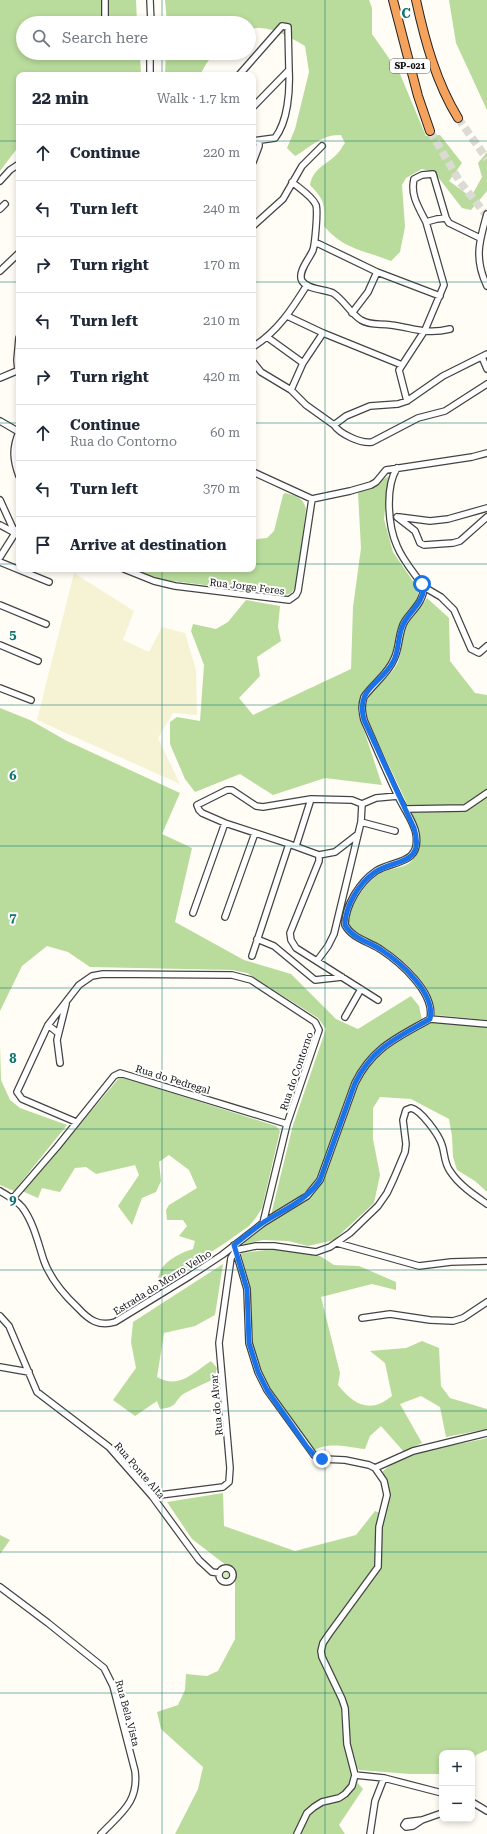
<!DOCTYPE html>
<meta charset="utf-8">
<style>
:root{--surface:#fff;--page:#f6f6f7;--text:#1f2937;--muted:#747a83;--line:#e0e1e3}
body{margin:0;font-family:"Roboto Serif",serif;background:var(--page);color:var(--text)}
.controls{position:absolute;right:12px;bottom:12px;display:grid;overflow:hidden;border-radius:8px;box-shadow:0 2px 6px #0003}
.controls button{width:36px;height:36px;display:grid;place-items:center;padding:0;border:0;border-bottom:1px solid var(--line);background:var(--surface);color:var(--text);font:20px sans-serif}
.stop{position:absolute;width:12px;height:12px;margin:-9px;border:3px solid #1a73e8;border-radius:50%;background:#fff}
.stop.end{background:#1a73e8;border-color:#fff;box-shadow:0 1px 4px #0008}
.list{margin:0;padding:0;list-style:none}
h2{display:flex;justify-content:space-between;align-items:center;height:52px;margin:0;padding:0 16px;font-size:17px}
h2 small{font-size:13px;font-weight:400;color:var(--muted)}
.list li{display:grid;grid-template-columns:26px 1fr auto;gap:12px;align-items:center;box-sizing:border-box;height:56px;padding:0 16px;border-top:1px solid var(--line)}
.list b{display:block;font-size:15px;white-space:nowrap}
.list p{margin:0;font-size:13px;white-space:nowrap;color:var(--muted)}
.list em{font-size:13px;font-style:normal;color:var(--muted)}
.icon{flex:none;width:22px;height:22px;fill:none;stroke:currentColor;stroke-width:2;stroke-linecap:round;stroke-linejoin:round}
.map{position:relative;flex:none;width:487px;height:1834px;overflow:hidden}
.search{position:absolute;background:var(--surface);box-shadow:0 2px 6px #0003;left:16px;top:16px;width:240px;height:44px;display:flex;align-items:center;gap:10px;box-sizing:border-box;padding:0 14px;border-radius:22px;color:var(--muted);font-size:15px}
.panel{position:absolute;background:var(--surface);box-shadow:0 2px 6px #0003;left:16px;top:72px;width:240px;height:500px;border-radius:8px}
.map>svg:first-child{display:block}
.farmland{fill:#f6f3d4}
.green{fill:#d5ebbd}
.forest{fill:#b9dc9c}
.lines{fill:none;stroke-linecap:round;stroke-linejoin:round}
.highway-tunnel{stroke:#dbdad3;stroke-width:8;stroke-dasharray:8 4;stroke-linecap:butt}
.minor-casing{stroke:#444;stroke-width:8}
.highway-casing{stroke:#222;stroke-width:10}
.minor{stroke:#fff;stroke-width:5.5}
.highway{stroke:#f5a25d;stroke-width:8}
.route{stroke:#1a73e8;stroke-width:5}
.grid{fill:none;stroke:#0f766e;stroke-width:1;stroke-opacity:0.55}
.labels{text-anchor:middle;stroke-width:4;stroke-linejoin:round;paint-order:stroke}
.shield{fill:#fff;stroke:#585858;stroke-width:1}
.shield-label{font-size:9px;font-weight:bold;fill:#111}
.street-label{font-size:10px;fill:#111;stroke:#fff}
.grid-label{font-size:13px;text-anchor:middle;font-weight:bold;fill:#0f766e;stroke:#fff;stroke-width:4;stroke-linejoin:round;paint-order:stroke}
</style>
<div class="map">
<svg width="487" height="1834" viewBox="0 0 487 1834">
<rect width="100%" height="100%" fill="#fffdf5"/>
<path class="farmland" d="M74,573L134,611L123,640L149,652L162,627L185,633L196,670L197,715L173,713L158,738L180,784L37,720Z"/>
<path class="green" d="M221.5 1574a4.5 4.5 0 1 1 9 0a4.5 4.5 0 1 1-9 0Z"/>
<path class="forest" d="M0,0H136L137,23H23V53H140L141,75H19V146L0,171Z
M165,0H369L372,8V34L400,74L426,136L440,135L462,163L449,181L471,197L482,177L478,163L487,152V191L471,210L462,208L434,172L422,169L406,178L402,185L405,227L400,252L391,261C364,250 344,250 324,226C325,205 325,200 310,185C313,169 324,166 335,156C339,153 342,147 345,143L341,135C322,134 311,147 295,156L287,148L295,129L309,72L305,46C289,37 267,23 249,30V23H167Z
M449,0H487V110L456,43Z
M166,53H214L206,64L200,75H165Z
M389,476L384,519L393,552L419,590L416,601L403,617L389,664L362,694L358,712L382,785L325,778L273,795L240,774L195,792L185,779L170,744V722L177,717L200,721L204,665L191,631L193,624L216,629L228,622L246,600L280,606L278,627L281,641L257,657L260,676L239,698L253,715L351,669L353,607L361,548L358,493Z
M285,493C296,496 303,497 306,509L296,587L291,593L286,595L164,580L132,569H253V545L257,539L267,538L274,531L283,495Z
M427,598L449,618L450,661L475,693L487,695V1020L435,1015C436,988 404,959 382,946C371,939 355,936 348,924C349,907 367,879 383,872C390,869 399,868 406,865C420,858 422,840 418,827L367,719C360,690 387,685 398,662C402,652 401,639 406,629C410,617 421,609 427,598Z
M0,708L30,720L67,741L180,793L162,834L192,848L175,922L244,960L291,974L336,1019L358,1029L411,996L419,1006L422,1020C390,1038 370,1046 352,1081L317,1178C305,1196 288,1204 271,1215L293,1125L326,1029L318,1018L247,973L232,970L90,967L68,952L47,946L22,966L0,1011Z
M430,1022L487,1027V1192L475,1181L457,1170L453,1157L452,1136L449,1119L411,1099L380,1097L373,1108V1139L380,1175L374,1203L334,1240L308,1246L288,1241L263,1240L245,1244L241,1242C250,1236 258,1230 267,1224C288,1212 309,1202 322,1181L358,1084C375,1049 398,1041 430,1022Z
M0,1045L1,1080L10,1100L20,1108L67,1125L14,1191L0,1185Z
M119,1078H125L276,1126L280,1131L262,1208L255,1219L249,1226L228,1241L156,1288C157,1283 158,1277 160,1272C164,1261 182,1252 193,1249L195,1241L179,1236L187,1226L183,1220H167L166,1210L169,1205L197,1188L189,1170L169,1155L159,1162L161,1181L156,1192L142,1198L132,1225L118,1206L139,1175L135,1165L96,1174L86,1167L75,1168L60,1192L42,1188L38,1198L22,1191L62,1146Z
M273,1249L320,1256L334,1265L359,1266L396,1282V1290L372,1284L321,1297L340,1373L338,1385C354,1405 370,1414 392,1396L385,1363L370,1351L406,1348L422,1341L439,1348L441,1386L450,1398L487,1409V1429L446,1437L440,1407L421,1396L400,1404L422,1443L404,1452L381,1426L370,1436L365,1449C349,1447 327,1441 313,1451L269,1389L260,1372L252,1343L248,1280L241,1253Z
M223,1264L215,1315L195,1326L164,1333L157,1377C179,1390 194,1372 211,1361L217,1368L214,1379C204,1384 194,1388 185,1393C173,1400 180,1407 160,1409L157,1401L135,1416L113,1400L136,1368L131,1342L133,1322Z
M487,1438V1750L476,1755L472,1763V1753H442V1774H410L359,1770C347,1761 348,1714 344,1699C341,1684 331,1670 324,1657L323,1651L325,1644L381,1568V1527L389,1495V1486L382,1472C405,1449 456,1446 487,1438Z
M223,1493L224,1526L295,1551L356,1535L375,1511L380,1513L376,1527V1567L327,1632C321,1641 318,1648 320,1658L340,1699L344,1745L352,1776L350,1785L343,1792L321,1800L312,1804L305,1812L294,1834H175L198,1789L203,1767L161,1729L157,1712L178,1705L185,1690L186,1674L207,1676L218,1671L235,1639V1572L192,1539L167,1502Z
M0,1535L10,1540L0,1554Z
M357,1782L363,1789L339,1825L345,1834H301C305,1826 307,1816 315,1810C330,1798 348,1805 357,1782Z"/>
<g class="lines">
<path class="highway-tunnel" d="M458,118L487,159
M430,131L460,182L487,216"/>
<g class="minor-casing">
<path id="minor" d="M150,0L151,23
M105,23V0
M150,75V53
M239,75L282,26L288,27L289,70L253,107
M253,141L275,138C288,121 290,91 289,70
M253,162L259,146V141
M0,181L10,170L19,164
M292,182C299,188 312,196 316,205C318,211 315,244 313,250C310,258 297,272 302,281C308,290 324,289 333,293C344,300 350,313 361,320C371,326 380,323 391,325C414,328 426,335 450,329
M0,209L5,204
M487,214C479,242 474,259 487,286
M426,222C419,208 410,195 414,179L422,175L433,174L446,218L449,223L480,238
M253,226L283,199L302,166L322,146
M315,243L319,244L377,272L440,296
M0,271L19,253
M352,313L368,292L377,272
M287,316L323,333L402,365
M267,337L303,363
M253,347C278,331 292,309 307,285
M487,354L443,376L407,401L398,404L370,406L346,416L334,425C340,434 361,444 372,442L418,418L445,411L487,384
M482,357L487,369
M253,362L261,372L291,390L306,405L334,425
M18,371L17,360L19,338
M0,378L19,370
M291,390L303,363L323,333
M407,401L399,370L425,330L444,285L426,222L437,219L446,218
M0,421L19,432
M19,432C12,448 13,460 19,476
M397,468C385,487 388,526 397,546C403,561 415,574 424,587C423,603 413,609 405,621C398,632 400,647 394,659C388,674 373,684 364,697C361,706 362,712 364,720C375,745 386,771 398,796C403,808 414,821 416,834C421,865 393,860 376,871C360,882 345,905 345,925C352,938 367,941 380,949C400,962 436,993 430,1019
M253,472L312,499L350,491L371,485L376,482L386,470L472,457L487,453
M0,500L15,533
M397,517L415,531L420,543L424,545L453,543L460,541L487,517
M399,517L430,521L448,519L487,508
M0,525L15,533
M0,557L19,527
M0,562L49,582
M124,569L154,581L175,586L289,600L296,595L298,591L312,499
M424,587L441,597L454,610L471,649L479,653L487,646
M0,605L46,624
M0,645L38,661
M0,688L31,700
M362,804L376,798L398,796
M405,809L465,808L487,793
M361,822L395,831
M357,835L335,852L319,855L289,844L225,823L202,813L199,810L197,805L227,790H232L256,806L263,807L311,799L352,800L362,804
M296,846L311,799
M319,855V861L290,933L291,940L296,948L378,1000
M193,913L225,823
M225,917L255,833
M257,939L274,946L315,980L342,977
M252,956L289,844
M317,961L328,946L334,934L361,822L362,804
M345,1017L361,989
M430,1019L487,1024
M48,1025L58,1033
M60,1063L57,1040L66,1004
M76,1122L22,1099L17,1092L48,1025L79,985L92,976L103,974L232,975L251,980L315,1022L319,1030L287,1124L263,1223
M0,1191C8,1196 16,1200 22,1207C34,1223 38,1243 44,1261C51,1280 63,1294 78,1308C89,1320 99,1327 115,1322L190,1276L222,1255L263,1223L307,1196L320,1180L355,1083C373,1047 397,1038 430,1019
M13,1198L57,1147L114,1076L120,1073L287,1124
M337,1243L419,1266L451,1262L487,1261
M234,1245L247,1289L249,1343L258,1372L267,1390L314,1455L322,1459L345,1460L369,1465L375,1468L384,1481L387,1495L379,1527L378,1567L329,1634L323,1643L321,1651L322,1657L342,1699L345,1708L347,1744L355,1775L352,1786L345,1794L339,1798L322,1802L314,1807L307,1813L297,1834
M0,1316L9,1326L37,1392L109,1447L152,1496L199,1560L212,1572L219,1573
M362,1318L390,1314L430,1320L453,1321L463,1318L487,1302
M0,1367L29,1372
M375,1468L413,1451L487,1433
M152,1496L223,1487L229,1482L230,1468L219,1343L231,1258L236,1250L256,1246H274L316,1252L330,1247L350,1233L378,1206L387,1193L394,1178L405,1152L406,1144L403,1120L406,1110L411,1108C421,1110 439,1135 442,1145C445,1154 444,1163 450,1171C459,1185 474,1195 487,1204
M219 1575a7 7 0 1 1 14 0a7 7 0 1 1-14 0Z
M0,1587L48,1623L104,1668L113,1686L135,1771C139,1802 121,1813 101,1834
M355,1775L384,1778
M472,1802L487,1811
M422,1820L413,1826L406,1827L404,1825L406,1822L422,1820L442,1813
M370,1834L375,1801L384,1778L442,1793"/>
</g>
<g class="highway-casing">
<path id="highway" d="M393,0L418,96L430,131
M416,0C425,41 436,82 458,118"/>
</g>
<use href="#minor" class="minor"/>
<use href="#highway" class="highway"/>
</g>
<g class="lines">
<path class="route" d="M322,1459L316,1457L307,1447L267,1390L258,1372L249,1343L247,1289L234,1245C244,1237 254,1229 264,1222C285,1209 306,1201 320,1180L355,1083C373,1047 397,1038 430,1019C436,993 400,962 380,949C367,941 352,938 345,925C345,906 359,883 375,872C393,859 426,866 414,828L364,720C355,687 382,685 394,660C400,648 397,633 405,621C412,609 423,603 424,587L422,584"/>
</g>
<path class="grid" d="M162,0V23M325,0V1834M162,53V75M0,141H19M253,141H487M0,282H19M253,282H487M0,423H19M253,423H487M0,564H19M253,564H487M162,569V1834M0,705H487M0,846H487M0,988H487M0,1129H487M0,1270H487M0,1411H487M0,1552H487M0,1693H487"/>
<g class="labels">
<rect class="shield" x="390" y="59" width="40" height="14" rx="3"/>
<g class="shield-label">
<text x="410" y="69">SP-021</text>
</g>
<g class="street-label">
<text transform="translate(247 586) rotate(7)" y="4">Rua Jorge Feres</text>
<text transform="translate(296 1071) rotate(-71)" y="4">Rua do Contorno</text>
<text transform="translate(173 1079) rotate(17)" y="4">Rua do Pedregal</text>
<text transform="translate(162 1282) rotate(-32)" y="4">Estrada do Morro Velho</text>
<text transform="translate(216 1405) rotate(-95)" y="4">Rua do Alvar</text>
<text transform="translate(140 1470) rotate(49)" y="4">Rua Ponte Alta</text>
<text transform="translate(128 1713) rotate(75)" y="4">Rua Bela Vista</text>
</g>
</g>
<g class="grid-label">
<text x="406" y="18">C</text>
<text x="13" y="639">5</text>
<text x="13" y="780">6</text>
<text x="13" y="922">7</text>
<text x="13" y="1063">8</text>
<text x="13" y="1204">9</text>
</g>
</svg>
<div class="controls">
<button>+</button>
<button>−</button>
</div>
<div class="stop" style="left:422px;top:584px"></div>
<div class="stop end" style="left:322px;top:1459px"></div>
<div class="search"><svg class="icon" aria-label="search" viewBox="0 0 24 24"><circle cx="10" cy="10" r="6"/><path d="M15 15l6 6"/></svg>Search here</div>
<section class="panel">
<h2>22 min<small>Walk · 1.7 km</small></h2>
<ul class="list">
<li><svg class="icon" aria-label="ahead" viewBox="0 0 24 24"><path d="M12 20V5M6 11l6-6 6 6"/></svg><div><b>Continue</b></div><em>220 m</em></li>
<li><svg class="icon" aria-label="left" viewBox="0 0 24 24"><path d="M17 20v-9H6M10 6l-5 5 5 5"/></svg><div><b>Turn left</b></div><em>240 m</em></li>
<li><svg class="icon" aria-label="right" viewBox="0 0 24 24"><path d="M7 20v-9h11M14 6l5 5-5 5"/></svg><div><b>Turn right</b></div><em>170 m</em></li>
<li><svg class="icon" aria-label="left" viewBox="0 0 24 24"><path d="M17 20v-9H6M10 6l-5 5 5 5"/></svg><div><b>Turn left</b></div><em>210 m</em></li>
<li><svg class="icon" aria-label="right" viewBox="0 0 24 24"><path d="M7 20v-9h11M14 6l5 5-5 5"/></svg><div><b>Turn right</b></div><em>420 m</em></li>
<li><svg class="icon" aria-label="ahead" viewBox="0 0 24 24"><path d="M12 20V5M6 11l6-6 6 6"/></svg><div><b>Continue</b><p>Rua do Contorno</p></div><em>60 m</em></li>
<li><svg class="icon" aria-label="left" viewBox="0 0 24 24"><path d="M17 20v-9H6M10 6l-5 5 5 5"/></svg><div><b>Turn left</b></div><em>370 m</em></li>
<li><svg class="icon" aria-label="arrive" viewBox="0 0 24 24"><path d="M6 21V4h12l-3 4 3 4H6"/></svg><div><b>Arrive at destination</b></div></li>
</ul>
</section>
</div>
